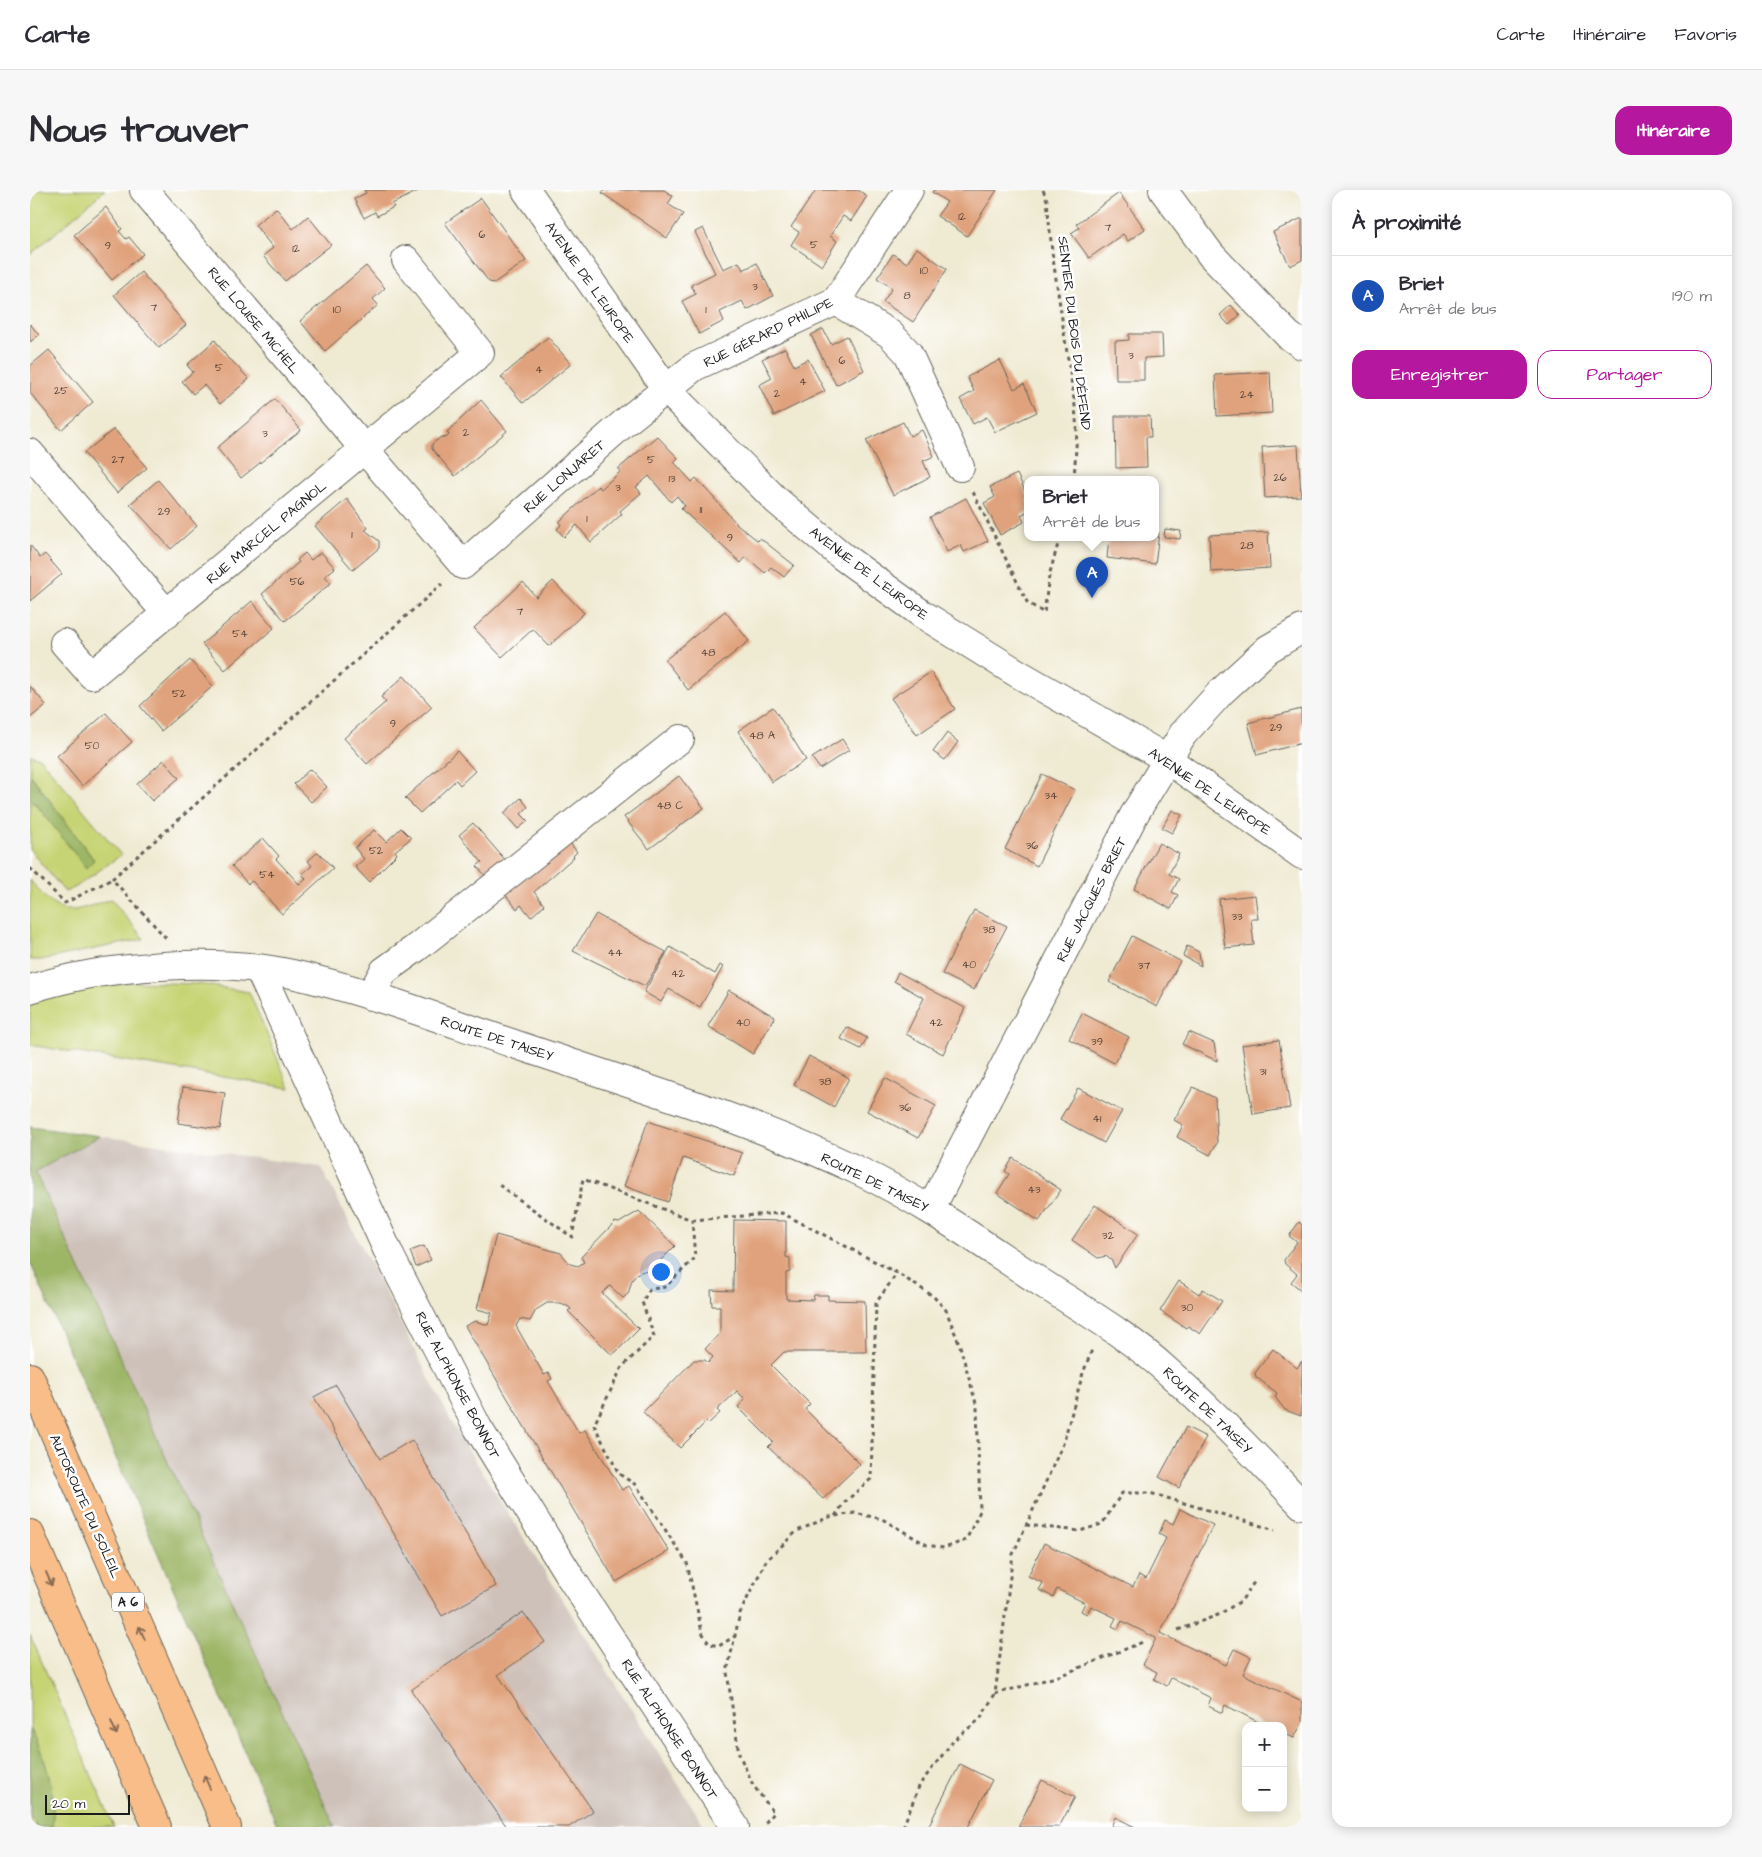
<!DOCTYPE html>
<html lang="fr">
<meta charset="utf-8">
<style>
:root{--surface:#fff;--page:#f7f7f7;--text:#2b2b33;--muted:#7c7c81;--line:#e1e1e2;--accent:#b5179e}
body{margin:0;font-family:"Architects Daughter",sans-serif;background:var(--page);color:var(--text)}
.controls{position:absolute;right:15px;bottom:15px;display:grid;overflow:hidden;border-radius:10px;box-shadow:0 2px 12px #0003}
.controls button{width:45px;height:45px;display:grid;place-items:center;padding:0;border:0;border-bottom:1px solid var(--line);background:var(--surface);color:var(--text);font:25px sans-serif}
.scale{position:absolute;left:15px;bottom:12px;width:85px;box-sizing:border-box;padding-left:5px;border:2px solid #1c1c1c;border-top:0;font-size:14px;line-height:18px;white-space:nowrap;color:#1c1c1c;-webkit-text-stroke:4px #fff;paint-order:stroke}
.you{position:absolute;left:630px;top:1081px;width:18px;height:18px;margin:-12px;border:4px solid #fff;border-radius:50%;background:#1a73e8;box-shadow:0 0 0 8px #1a73e833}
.badge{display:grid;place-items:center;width:32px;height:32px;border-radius:50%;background:var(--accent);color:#fff;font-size:16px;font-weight:700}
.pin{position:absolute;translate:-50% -41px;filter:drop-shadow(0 1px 2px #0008)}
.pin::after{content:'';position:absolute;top:26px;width:18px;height:15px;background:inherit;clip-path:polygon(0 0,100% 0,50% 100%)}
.popup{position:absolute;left:994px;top:286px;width:135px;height:65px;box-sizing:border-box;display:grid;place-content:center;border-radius:10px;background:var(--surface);filter:drop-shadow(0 1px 4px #0005);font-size:16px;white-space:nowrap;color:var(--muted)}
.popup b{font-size:19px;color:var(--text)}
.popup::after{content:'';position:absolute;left:50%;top:100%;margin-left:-10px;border:10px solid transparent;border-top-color:var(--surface)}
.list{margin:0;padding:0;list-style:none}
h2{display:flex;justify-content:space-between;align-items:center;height:65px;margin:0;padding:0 20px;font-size:21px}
h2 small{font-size:16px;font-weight:400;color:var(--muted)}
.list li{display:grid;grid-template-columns:32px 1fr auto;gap:15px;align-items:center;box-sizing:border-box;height:80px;padding:0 20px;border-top:1px solid var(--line)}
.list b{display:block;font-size:19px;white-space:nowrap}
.list p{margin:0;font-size:16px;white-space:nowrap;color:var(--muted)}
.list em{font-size:16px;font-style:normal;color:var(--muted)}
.actions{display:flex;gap:10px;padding:15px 20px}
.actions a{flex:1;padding:11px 0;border:1px solid var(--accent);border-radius:15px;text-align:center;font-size:18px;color:var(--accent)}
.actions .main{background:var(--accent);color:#fff}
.map{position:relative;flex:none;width:1272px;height:1637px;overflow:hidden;border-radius:15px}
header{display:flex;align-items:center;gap:30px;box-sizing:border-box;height:70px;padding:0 25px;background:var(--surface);border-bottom:1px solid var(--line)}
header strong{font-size:24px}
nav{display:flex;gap:28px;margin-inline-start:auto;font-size:18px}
.intro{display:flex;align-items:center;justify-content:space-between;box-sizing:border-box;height:120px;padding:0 30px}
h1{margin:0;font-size:35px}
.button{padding:12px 22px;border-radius:15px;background:var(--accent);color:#fff;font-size:18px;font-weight:700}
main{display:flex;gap:30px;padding:0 30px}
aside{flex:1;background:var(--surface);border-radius:15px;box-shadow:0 2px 12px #0003}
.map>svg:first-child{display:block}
.industrial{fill:#cec1b9}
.green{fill:#c7d475;stroke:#727848}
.forest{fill:#9db666;stroke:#5c6941}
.building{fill:#e0a27c}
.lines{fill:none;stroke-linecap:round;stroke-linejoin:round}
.minor-casing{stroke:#66645c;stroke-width:30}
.highway-casing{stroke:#66645c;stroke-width:30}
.path{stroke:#66645c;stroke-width:3;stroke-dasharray:4 4;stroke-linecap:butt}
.minor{stroke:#fff;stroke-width:28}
.highway{stroke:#f8bd89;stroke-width:28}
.oneway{stroke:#8a6c52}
.labels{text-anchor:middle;stroke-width:5;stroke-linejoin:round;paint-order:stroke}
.number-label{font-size:11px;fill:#4d3e34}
.shield{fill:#fff;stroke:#606060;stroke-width:1}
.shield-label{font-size:12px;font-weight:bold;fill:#1c1c1c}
.street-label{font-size:14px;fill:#1c1c1c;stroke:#fff}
</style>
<header>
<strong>Carte</strong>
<nav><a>Carte</a><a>Itinéraire</a><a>Favoris</a></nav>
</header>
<div class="intro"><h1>Nous trouver</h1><a class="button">Itinéraire</a></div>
<main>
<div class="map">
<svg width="1272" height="1637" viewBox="0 0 1272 1637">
<rect width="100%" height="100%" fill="#fff"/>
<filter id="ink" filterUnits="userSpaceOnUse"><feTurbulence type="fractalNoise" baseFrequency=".02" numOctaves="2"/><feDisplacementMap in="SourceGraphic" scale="10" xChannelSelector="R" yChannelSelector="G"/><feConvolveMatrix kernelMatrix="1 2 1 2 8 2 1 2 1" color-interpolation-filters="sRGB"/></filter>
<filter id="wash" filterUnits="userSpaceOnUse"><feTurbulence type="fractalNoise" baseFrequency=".0096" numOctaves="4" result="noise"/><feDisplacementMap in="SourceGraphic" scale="20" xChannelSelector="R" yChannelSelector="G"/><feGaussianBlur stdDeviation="1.12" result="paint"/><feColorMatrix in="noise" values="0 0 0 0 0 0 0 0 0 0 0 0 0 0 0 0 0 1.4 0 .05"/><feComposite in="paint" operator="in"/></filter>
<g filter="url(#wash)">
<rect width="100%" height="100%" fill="#efead2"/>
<path class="industrial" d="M70,946L291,977L423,1235L675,1637H305L5,982Z"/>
<path class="green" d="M0,0H75L0,65Z
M0,565L10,568L91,665L46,697L35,702L0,660V610L64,670L0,584Z
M0,690C32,729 36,724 81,709L114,749L11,770H0Z
M102,792L169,794L219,802L260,898L0,855V814L25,803Z
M0,1445L84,1637H0Z"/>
<path class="forest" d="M0,584L64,670L56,678L5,613L0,610Z
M0,937L70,946L5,982L305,1637H248L0,1072Z
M0,1538C16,1568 27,1603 22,1637H7L0,1625Z"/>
<g id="blocks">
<path class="building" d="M334,0H390L362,14L364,17L347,26L345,22L334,28L324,9L336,3Z
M574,0H634L643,6L638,14L653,24L637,48L572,3Z
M786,0H828L837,6L821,31L813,26L800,46L807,51L792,76L761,55L769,42L761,37Z
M904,0H967L937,46L907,26L917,12L902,2Z
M1089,3L1115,39L1098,51L1093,44L1059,68L1041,43L1049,38L1046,34Z
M451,8L496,71L464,93L459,92L415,33Z
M76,17L92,39L89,41L96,49L99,47L113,64L82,90L44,45Z
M246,18L263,39L278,26L301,55L255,91L233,66L243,58L225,35Z
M1272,28V70L1260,76L1243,42Z
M673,38L693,79L709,72L713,80L727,73L743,106L717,120L712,111L690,122L694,131L669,144L652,111L666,104L661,95L685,83L665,42Z
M887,58L917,79L883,132L853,112L862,98L847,88L863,64L877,73Z
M336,76L355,98L343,109L348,115L295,161L270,131Z
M111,82L156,135L129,158L84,105Z
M1201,115L1210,125L1199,135L1190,125Z
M0,134L9,145L0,152Z
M793,139L801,154L817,146L834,180L806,195L781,145Z
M1099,144H1132L1133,167L1114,168V190H1086L1085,151L1099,150Z
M518,147L541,174L493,213L471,187Z
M185,150L199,170L200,169L219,189L190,214L174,195L163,204L152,191L163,182L157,175Z
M755,158L764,176L778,169L795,201L744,226L729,195L742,188L732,169Z
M19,160L63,212L31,240L0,203V176Z
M970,170L984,199L994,194L1007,222L965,242L957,227L943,234L930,209L944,201L937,187Z
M1240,182L1242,223L1187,226L1185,185Z
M245,209L271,240L211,288L187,258Z
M451,210L477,241L425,286L402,259V254L411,247L416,248L419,245L417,242Z
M1085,226H1120L1121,247H1116L1117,277L1086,278Z
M873,232L880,246L892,240L904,266L893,271L900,287L863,305L836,250Z
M84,239L117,278L87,303L54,263Z
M627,246L648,268L644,272L662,292L666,288L707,334L728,351L730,348L764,375L754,387L741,377L735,383L716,367L711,373L651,319L655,316L647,306L641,312L619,286L606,297L611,303L590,321L592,324L561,352L547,335L534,347L527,339L531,335L529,332L568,296L571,299L591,281L588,279Z
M1268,255L1271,306L1235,308L1232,257Z
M987,284L998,307V321L991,325L994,332L970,345L954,313L965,307L960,297Z
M128,290L167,336L141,359L100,314Z
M936,308L958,351L934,362L931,355L917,362L900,327Z
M317,309L338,338L335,340L349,351V358L323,380L285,336Z
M1135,339L1151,341L1150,349L1134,347Z
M1126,342L1129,343L1125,374L1077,368L1079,347H1126Z
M1238,342L1240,378L1181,382L1179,345Z
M0,355L10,368L15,364L32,384L0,411Z
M291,362L305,378L295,386L301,393L255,431L232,404L269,372L267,370L275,363L281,370Z
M523,391L554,423L519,456L503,439L472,467L444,438L493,392L506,407Z
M222,411L244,438L195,480L172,454Z
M695,421L719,451L658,500L635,470Z
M160,470L183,496L131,541L110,516Z
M901,482L925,519L887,545L861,508Z
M374,486L402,517L337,574L314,548L356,512L351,507Z
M0,496L16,515L0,528Z
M743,517L776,570L742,592L708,541Z
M1271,519L1272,553L1227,565L1218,533Z
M76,523L102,552L52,596L27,566Z
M917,543L928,552L915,570L903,562Z
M812,549L819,560L790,579L782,568Z
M427,561L445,581L430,595L426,590L390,623L375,608Z
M134,570L149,588L122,611L107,594Z
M280,579L297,597L281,612L264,594Z
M1012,584L1045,600L1007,676L975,659Z
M649,586L674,618L619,659L594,627Z
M491,608L498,617L491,624L498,631L488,639L474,623Z
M1142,620L1152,625L1142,643L1132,638Z
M443,633L477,672L458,689L447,676L452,672L429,645Z
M371,638L381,648L365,661L367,664L339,692L325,677L334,669L325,658L344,640L356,652Z
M233,648L249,666L246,669L270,695L276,689L272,684L282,676L278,671L288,662L303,678L252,724L222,691L218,694L202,676Z
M538,650L547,662L543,666L544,667L504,702L514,715L501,727L491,715L487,719L475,704Z
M1129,653L1149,664L1139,684L1149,689L1142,702L1148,705L1141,719L1104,699Z
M1225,705L1228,729H1221L1224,755L1195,758L1189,709Z
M944,720L977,736L944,800L912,784Z
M566,724L636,762L615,796L543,761Z
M1102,746L1150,771L1127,817L1079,792Z
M1157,756L1169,762L1171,776L1153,766Z
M640,757L685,784L690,775L693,777L670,817L639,799L631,812L614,802Z
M868,782L935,818L913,864L876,844L894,808L864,791Z
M699,800L745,827L723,864L678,836Z
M1052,823L1099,847L1084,873L1039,849Z
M817,837L837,848L831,859L811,849Z
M1159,842L1184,853L1187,871L1152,854Z
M1249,850L1260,918L1223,924L1212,855Z
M779,866L819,888L804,917L764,895Z
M855,888L906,916L888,948L837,921Z
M153,897L195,903L190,939L148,933Z
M1163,897L1185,908L1187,953L1180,965L1147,947L1153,935L1144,930Z
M1048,898L1092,921L1074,953L1030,929Z
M618,931L712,963L704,986L653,968L638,1012L594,996Z
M983,968L1031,1000L1009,1031L967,1003L979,984L975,981Z
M1065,1015L1108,1044L1085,1078L1082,1071L1076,1066L1068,1068L1042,1050Z
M609,1021L645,1056L623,1078L608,1083L602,1090L598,1104L593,1108L580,1096L572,1103L609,1139L588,1160L582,1165L538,1121L541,1119L539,1117L531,1113H517L506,1120L500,1131L490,1129L486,1136L514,1185L519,1183L522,1189L518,1191L549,1243L555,1240L592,1300L599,1296L639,1361L586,1392L435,1136L445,1131L458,1135L462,1123L447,1119L466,1045L531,1063L540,1074L548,1076L554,1072L551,1067L585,1032L589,1033Z
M704,1030L756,1031V1067L760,1068V1082L756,1083V1109L783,1110L784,1105H798V1110L835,1111L836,1162H754L741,1175L780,1214L775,1219L830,1274L793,1309L738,1257L743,1252L708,1217L715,1209L707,1201L687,1220L690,1223L679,1233L677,1231L650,1258L613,1222L664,1170H675L678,1173L683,1167L675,1159L690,1143V1116H682L681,1100L703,1101Z
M1269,1032L1272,1035V1101L1261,1092L1267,1084L1255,1074L1254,1070L1267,1052L1259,1046Z
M394,1056L401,1070L386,1077L380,1061Z
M1149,1091L1169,1104L1173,1099L1192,1111L1170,1144L1158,1136L1156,1138L1130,1121Z
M1243,1159L1267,1178L1272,1171L1271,1226L1255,1220L1245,1207L1247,1203L1226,1187L1225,1183Z
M306,1195L350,1269L382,1250L466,1396L412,1426L284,1207Z
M1156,1237L1176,1247L1149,1298L1129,1287Z
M1150,1319L1183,1335L1130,1443L1196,1475L1204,1459L1221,1467L1213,1484L1272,1512V1533L1264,1548L1253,1543V1536H1236L1195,1515L1192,1523L1178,1516L1181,1508L1141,1488L1137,1496L1124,1489L1127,1482L1113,1475L1126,1448L1092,1431L1088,1439L1082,1436L1086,1428L1061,1416L1057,1424L1051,1421L1055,1413L1027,1399L1023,1407L1009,1400L1013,1393L998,1386L1014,1353L1103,1397L1109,1385L1116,1389L1136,1348L1129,1344L1135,1330L1143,1334Z
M493,1422L515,1452L468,1485L563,1621L539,1637H477L381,1500Z
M930,1574L962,1590L938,1637H898Z
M1012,1590L1045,1607L1029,1637H988Z
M1085,1627L1105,1637H1081Z"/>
</g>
</g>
<g filter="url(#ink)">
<use href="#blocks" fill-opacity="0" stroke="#66645c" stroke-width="1"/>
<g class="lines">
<g class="minor-casing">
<path id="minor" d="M114,0L433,375L594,233L664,177L806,111L879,0
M496,0L637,200L746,310L812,366L892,424L987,483L1137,569L1272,665
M1133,0L1181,65L1258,145L1272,155
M806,111L860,144L878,163L930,277
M0,263L137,424
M34,453L62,485L450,163L376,70
M229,779L361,1068L448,1238L539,1385L705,1637
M0,799C75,775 185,767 262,784C338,801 413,830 487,855C602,894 719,929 829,981C894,1012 952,1054 1012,1093C1052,1119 1100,1147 1135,1179C1184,1222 1228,1268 1272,1315
M340,806L354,781L386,758L650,549
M901,1018L1104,625L1153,544L1191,502L1238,459L1272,439"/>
</g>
<g class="highway-casing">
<path id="highway" d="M0,1187L197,1637
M0,1344L127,1637"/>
</g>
<path class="path" d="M1013,0L1017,10L1022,62L1045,216L1047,242L1044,289
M943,302L997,412L1014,423L1019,386L1030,347
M0,678L35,713L82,689
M136,748L82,689L412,394
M469,995L542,1047L553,989L662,1030L665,1068L635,1097L620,1099L612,1112L624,1146L592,1177L564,1235L589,1284L606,1295L657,1373L672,1442L679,1454L689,1456L705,1446
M662,1030L752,1023L867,1083L903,1106L916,1120L930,1156L947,1217L950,1321L936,1350L914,1358L897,1355L852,1329L825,1323L799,1327L767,1341L736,1371L710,1423L697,1482L709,1564L723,1595L744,1623L733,1635
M805,1326L815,1312L841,1289L846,1113L867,1083
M996,1335L1050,1341L1072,1334L1092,1303H1120L1245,1340
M1148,1440L1188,1425L1211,1411L1225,1391
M965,1504L1029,1486L1113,1452
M873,1637L890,1594L924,1550L950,1529L965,1504L983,1364L1033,1254L1053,1183L1063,1157"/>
<use href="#minor" class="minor"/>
<use href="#highway" class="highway"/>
</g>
<defs><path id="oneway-shaft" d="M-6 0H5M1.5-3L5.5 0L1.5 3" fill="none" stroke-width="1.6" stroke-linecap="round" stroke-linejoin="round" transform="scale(1.25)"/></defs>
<g class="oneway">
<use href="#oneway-shaft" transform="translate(19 1389) rotate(67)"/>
<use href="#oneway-shaft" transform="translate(112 1443) rotate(-114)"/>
<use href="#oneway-shaft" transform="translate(84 1538) rotate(67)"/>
<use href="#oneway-shaft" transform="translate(177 1592) rotate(-114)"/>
</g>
</g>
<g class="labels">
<g class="number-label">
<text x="932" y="30">12</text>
<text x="1078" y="41">7</text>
<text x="452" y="48">6</text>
<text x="784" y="58">5</text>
<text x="78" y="59">9</text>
<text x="266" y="62">12</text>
<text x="894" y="84">10</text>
<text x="725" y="100">3</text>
<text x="877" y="109">8</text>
<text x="124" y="121">7</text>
<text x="307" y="123">10</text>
<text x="676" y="123">1</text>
<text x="1101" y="169">3</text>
<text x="812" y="174">6</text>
<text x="189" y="181">5</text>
<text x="509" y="183">4</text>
<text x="773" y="195">4</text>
<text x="31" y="204">25</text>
<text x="747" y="207">2</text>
<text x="1217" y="208">24</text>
<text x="436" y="246">2</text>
<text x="235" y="247">3</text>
<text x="88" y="273">27</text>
<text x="621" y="273">5</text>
<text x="1250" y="291">26</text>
<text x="642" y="292">13</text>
<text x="588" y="301">3</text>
<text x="671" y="323">11</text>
<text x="134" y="325">29</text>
<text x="557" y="332">1</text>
<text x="322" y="348">1</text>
<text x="700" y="351">9</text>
<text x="1217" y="359">28</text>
<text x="267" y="395">56</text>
<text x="490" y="425">7</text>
<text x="210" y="447">54</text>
<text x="678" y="466">48</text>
<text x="149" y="507">52</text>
<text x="363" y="537">9</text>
<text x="1246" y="541">29</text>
<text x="732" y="549">48 A</text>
<text x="62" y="559">50</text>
<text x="1021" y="609">34</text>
<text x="640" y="619">48 C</text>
<text x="1002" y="659">36</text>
<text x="346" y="664">52</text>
<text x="237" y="688">54</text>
<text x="1207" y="730">33</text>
<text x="959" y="743">38</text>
<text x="585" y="766">44</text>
<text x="939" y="778">40</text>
<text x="1114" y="779">37</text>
<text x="648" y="787">42</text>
<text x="713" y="836">40</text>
<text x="906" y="836">42</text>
<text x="1067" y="855">39</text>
<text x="1233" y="885">31</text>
<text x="795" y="895">38</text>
<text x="875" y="921">36</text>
<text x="1067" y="932">41</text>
<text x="1004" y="1003">43</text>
<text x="1078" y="1049">32</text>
<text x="1157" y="1121">30</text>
</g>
<rect class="shield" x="82" y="1402.5" width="32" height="19" rx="4"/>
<g class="shield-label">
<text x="98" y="1416">A 6</text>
</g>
<g class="street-label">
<text transform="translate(560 92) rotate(55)" y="5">AVENUE DE L'EUROPE</text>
<text transform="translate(224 130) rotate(50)" y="5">RUE LOUISE MICHEL</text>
<text transform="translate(738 142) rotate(-26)" y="5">RUE GÉRARD PHILIPE</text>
<text transform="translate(1045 143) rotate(83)" y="5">SENTIER DU BOIS DU DÉFEND</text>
<text transform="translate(534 286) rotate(-41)" y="5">RUE LONJARET</text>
<text transform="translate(236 342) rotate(-40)" y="5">RUE MARCEL PAGNOL</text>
<text transform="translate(839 383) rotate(37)" y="5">AVENUE DE L'EUROPE</text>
<text transform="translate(1180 601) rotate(34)" y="5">AVENUE DE L'EUROPE</text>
<text transform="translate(1061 709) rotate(-63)" y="5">RUE JACQUES BRIET</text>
<text transform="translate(467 848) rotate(18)" y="5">ROUTE DE TAISEY</text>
<text transform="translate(845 992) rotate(26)" y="5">ROUTE DE TAISEY</text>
<text transform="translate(428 1195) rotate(62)" y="5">RUE ALPHONSE BONNOT</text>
<text transform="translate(1178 1220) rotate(44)" y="5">ROUTE DE TAISEY</text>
<text transform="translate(56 1316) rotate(66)" y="5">AUTOROUTE DU SOLEIL</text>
<text transform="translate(640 1539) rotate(57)" y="5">RUE ALPHONSE BONNOT</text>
</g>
</g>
</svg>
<div class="controls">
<button>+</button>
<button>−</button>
</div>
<div class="scale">20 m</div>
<div class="you"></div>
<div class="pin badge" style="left:1062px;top:408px;background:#1a4fb4">A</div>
<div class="popup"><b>Briet</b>Arrêt de bus</div>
</div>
<aside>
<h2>À proximité<small></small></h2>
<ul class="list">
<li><span class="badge" style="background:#1a4fb4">A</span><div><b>Briet</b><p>Arrêt de bus</p></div><em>190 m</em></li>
</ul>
<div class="actions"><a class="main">Enregistrer</a><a>Partager</a></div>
</aside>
</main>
